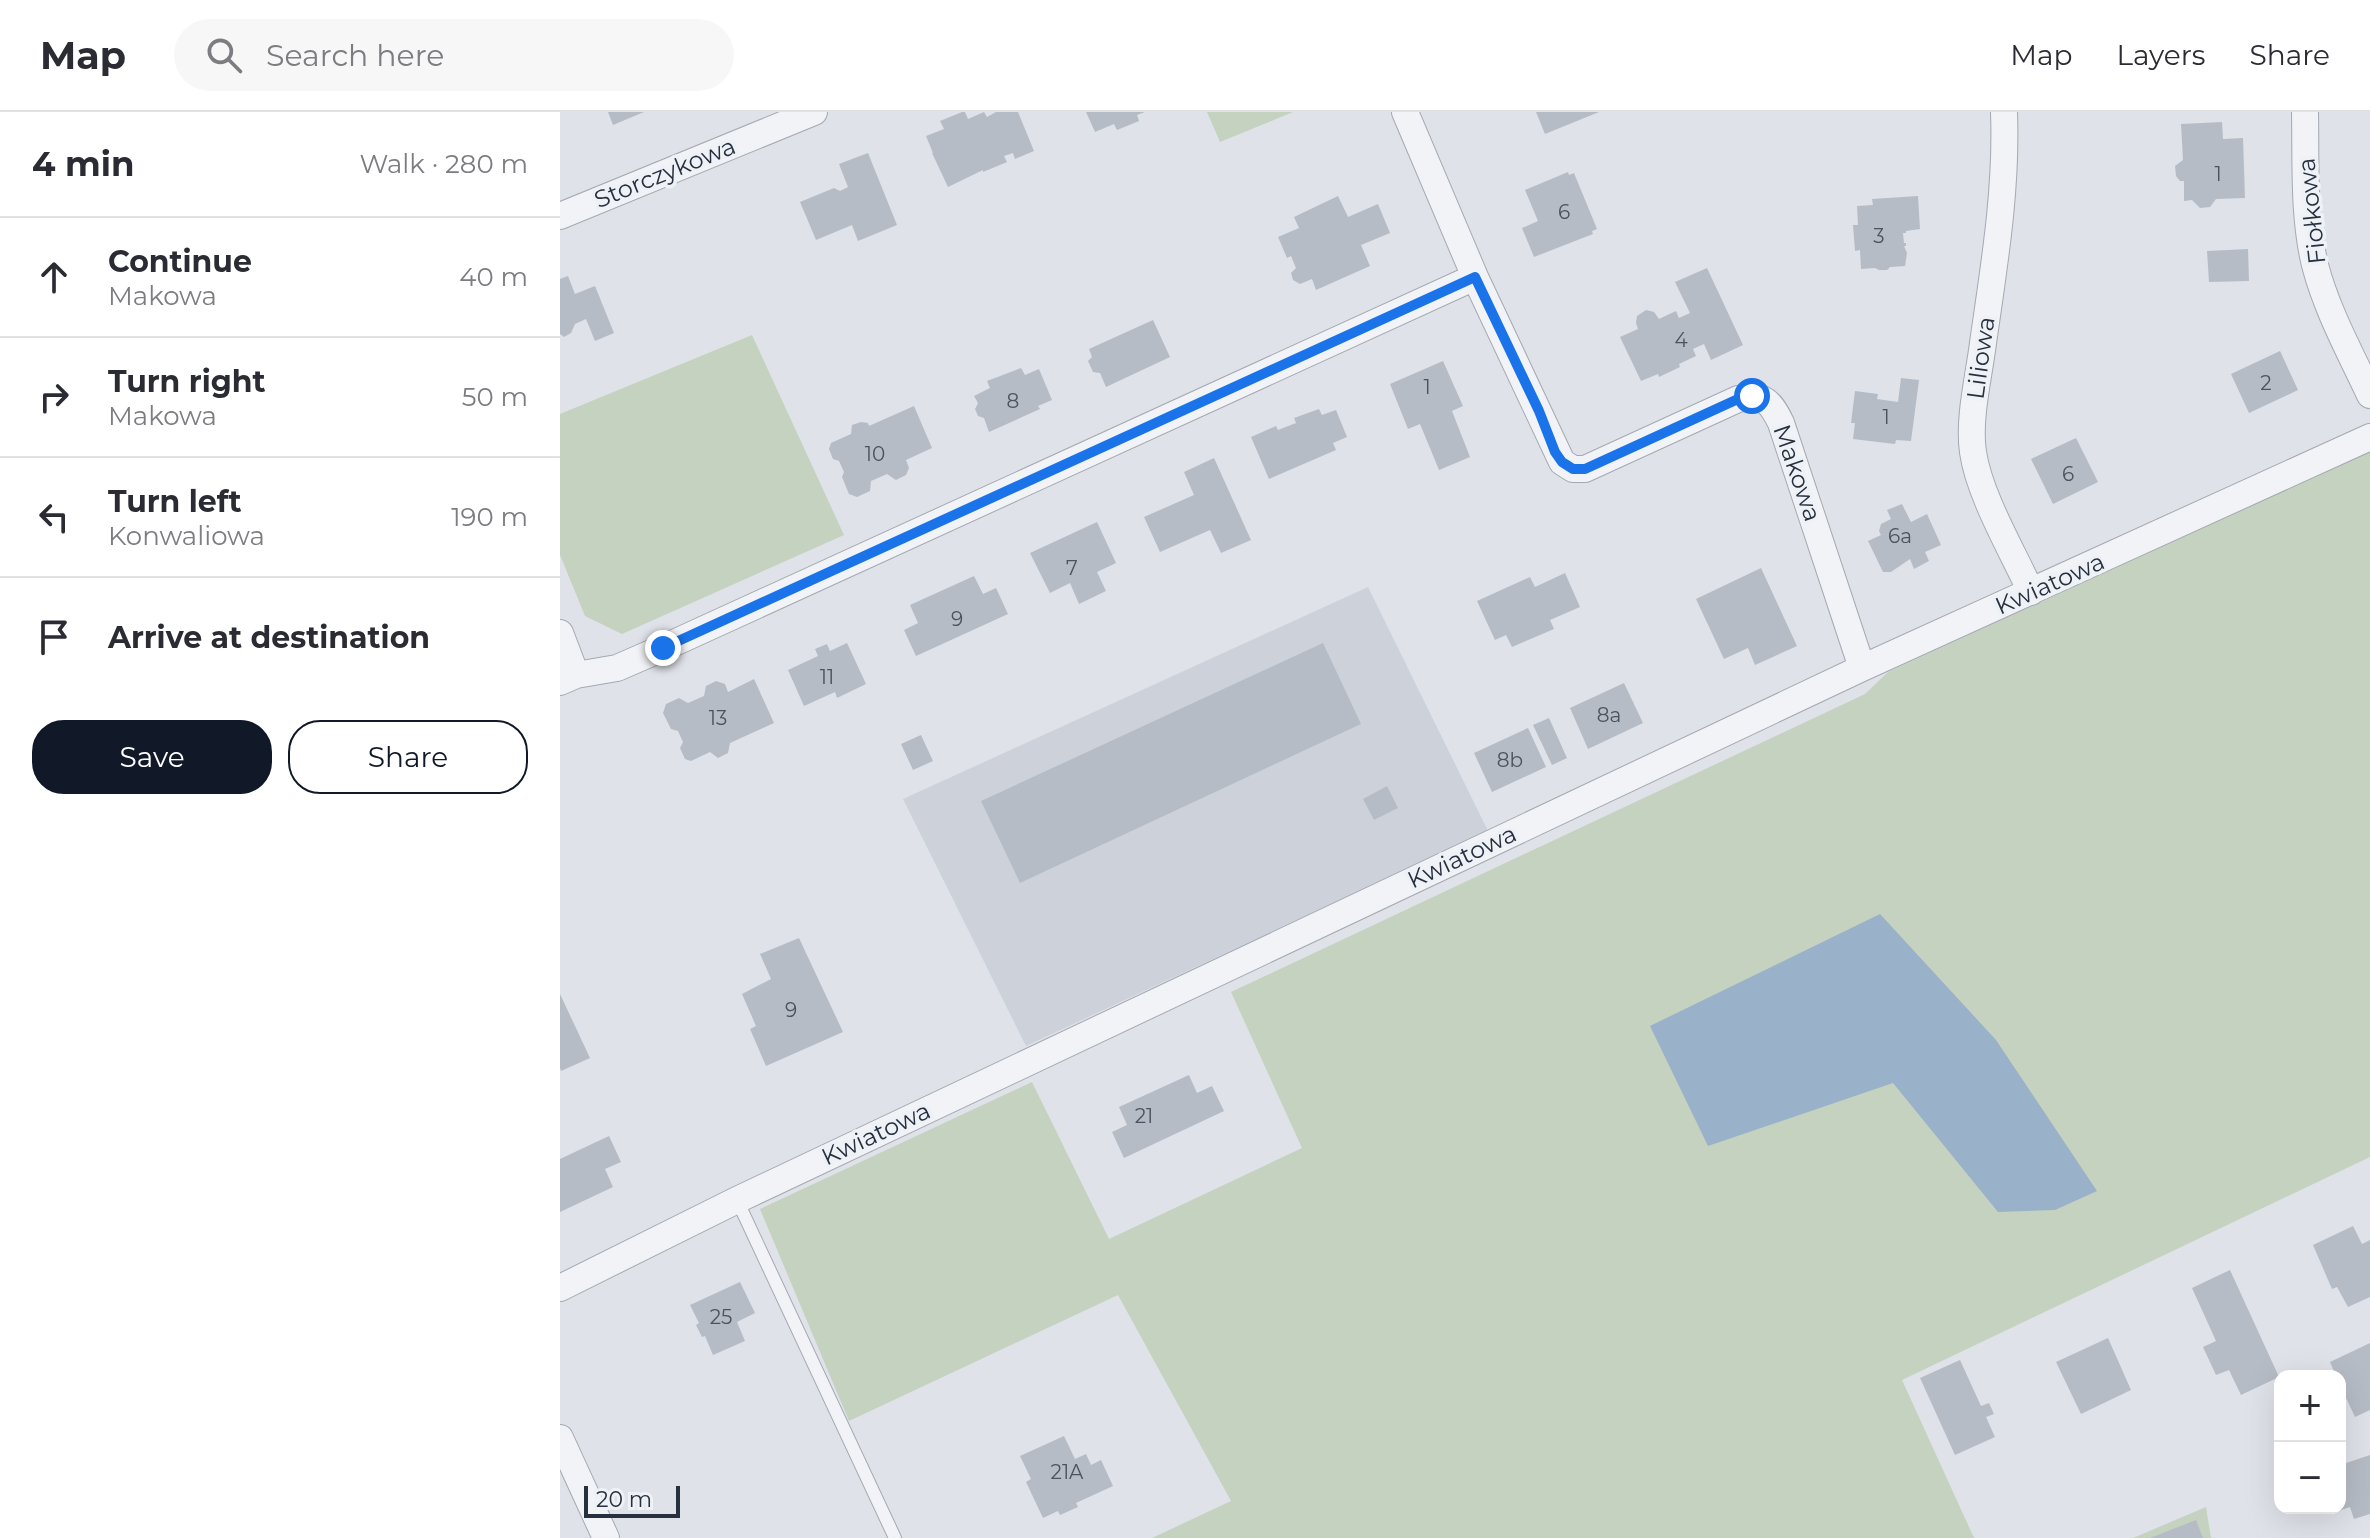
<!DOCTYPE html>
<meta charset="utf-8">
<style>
:root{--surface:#fff;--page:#f7f7f7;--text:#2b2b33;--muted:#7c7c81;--line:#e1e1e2;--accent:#111827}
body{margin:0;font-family:Montserrat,sans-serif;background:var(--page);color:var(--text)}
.controls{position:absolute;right:24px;bottom:24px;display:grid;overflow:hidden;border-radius:16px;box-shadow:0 8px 32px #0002}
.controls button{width:72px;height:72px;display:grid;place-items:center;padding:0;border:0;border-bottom:2px solid var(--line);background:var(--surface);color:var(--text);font:40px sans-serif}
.scale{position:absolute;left:24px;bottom:20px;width:96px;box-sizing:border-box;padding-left:8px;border:4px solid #27303f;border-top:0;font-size:22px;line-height:28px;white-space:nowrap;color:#27303f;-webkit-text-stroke:6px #eef1f6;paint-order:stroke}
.stop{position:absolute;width:24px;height:24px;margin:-18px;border:6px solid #1a73e8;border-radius:50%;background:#fff}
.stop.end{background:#1a73e8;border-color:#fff;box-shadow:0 2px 8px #0008}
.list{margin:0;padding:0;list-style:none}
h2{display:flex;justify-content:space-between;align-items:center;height:104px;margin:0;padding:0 32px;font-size:34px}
h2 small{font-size:26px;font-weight:400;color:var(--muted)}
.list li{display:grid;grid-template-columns:52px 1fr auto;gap:24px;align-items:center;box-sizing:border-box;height:120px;padding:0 32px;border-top:2px solid var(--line)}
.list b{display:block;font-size:30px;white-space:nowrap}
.list p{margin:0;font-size:26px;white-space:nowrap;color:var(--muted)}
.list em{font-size:26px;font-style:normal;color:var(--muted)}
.actions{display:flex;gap:16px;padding:24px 32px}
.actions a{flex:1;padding:18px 0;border:2px solid var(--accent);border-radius:32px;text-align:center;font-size:28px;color:var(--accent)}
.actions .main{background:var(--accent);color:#fff}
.icon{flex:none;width:44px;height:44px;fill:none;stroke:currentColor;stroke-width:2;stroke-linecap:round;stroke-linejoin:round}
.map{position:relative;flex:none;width:1810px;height:1426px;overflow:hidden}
header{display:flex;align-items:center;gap:48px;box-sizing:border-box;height:112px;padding:0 40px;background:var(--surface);border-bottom:2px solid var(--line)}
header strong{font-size:38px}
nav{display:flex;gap:44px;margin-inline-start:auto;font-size:28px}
.search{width:560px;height:72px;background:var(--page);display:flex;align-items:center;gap:20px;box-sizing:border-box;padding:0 28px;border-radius:44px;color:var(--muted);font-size:30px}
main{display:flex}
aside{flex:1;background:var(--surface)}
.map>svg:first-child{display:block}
.built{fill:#cdd2da}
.green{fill:#c5d2c0}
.water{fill:#99b1c9}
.building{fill:#b6bcc5}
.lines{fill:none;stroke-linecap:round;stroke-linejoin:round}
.lane-casing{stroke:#a4a9b2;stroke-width:14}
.street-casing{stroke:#a4a9b2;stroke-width:28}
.lane{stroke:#f1f3f6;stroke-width:12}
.street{stroke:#f1f3f6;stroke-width:26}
.route{stroke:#1a73e8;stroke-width:10}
.labels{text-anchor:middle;stroke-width:7;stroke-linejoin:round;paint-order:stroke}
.number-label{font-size:20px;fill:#4b5360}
.street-label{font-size:24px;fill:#27303f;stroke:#eef1f6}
</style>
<header>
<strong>Map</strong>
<div class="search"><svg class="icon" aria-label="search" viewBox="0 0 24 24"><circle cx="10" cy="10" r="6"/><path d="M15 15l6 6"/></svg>Search here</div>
<nav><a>Map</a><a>Layers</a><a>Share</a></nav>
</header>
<main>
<aside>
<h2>4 min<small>Walk · 280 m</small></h2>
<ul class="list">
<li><svg class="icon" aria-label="ahead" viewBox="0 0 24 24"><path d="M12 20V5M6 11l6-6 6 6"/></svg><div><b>Continue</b><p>Makowa</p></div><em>40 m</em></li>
<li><svg class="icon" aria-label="right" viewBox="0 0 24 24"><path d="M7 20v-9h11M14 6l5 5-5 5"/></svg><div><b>Turn right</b><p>Makowa</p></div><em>50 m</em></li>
<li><svg class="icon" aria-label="left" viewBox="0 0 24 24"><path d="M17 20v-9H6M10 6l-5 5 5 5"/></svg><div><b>Turn left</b><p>Konwaliowa</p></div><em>190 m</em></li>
<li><svg class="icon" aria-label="arrive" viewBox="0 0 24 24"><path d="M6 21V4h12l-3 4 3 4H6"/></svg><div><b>Arrive at destination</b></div></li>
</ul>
<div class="actions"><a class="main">Save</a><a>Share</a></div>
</aside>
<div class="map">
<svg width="1810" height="1426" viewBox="0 0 1810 1426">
<rect width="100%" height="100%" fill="#dfe2e8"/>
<path class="built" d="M808,475L928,719L466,934L343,687Z"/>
<path class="green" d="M647,0H733L660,30Z
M192,223L284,423L62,522L25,504L0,443V302Z
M1810,339V1045L1342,1268L1414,1426H592L671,1389L558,1183L289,1309L200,1097L472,970L549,1127L742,1036L671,880L1305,582L1328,560Z
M1646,1395L1651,1426H1573Z"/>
<path class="water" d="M1320,802L1436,928L1537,1079L1495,1098L1438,1100L1333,971L1148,1034L1090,914Z"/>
<path class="building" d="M48,0H84L53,13Z
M402,0H405L408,7L424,0L427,5L436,0H458L474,39L455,47L453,41L444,44L447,50L423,60V58L388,75L372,41H373L366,24L384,17L380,9Z
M526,0H585L577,3L579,9L557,18L554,12L535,20Z
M976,0H1039L985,22Z
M1662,10L1663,27L1683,26L1685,86L1656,87L1650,95L1640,96L1632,88L1624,89V69H1620L1616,64L1615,54L1623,48L1621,12Z
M308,41L337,113L298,129L292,113L256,128L240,90L274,76L280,79L288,75L279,52Z
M1008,60L1009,63L1014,61L1037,117L1032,119L1033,122L974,145L962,116L978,109L965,78Z
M778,84L788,105L818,92L830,121L801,133L810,154L756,178L752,167L740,172L733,168L731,161L736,156L731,144L727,146L718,125L739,116L734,105Z
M1358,84L1360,117L1346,119V121H1343L1344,131H1346V134H1344L1347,141L1345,154L1330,155L1327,158H1319L1315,156L1301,157L1300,138L1295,139L1293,113H1298L1297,94L1313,93L1312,87Z
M1688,137L1689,169L1649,170L1647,139Z
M1147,156L1183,233L1151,248L1144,232L1133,237L1136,244L1119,252L1120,255L1099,265L1098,262L1081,269L1060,225L1078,217L1076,211L1077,204L1086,198L1094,200L1099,207L1116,199L1119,206L1130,201L1115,170Z
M8,164L15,182L35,174L54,221L35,229L26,207L15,212L11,221L4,225L0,222V167Z
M593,208L610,245L546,275L540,261L533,260L528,249L532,245L529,237Z
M1720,239L1738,278L1689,301L1671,262Z
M883,249L903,294L892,299L910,345L879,358L860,312L848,317L830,272Z
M461,256L465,263L479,257L492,288L478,294L480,297L429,320L424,306L418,304L415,297L418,291L414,284L430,276L427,269Z
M1341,266L1359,268L1351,329L1336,328L1335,332L1293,327L1295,311H1291L1295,279L1318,282L1317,287L1338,290Z
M354,294L372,336L346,348L349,356L346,363L336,368L327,362L311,369L310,379L297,385L289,382L282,365L284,360L279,349L273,347L269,337L271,331L291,322L292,313L301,310L308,311L309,314Z
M759,297L762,303L776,298L787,325L773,331L776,338L709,367L691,325L716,314L718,318L736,311L734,306Z
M1516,326L1538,370L1493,392L1471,347Z
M654,346L691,428L661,441L650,418L600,440L584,405L634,383L624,360Z
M1342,392L1351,410L1367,402L1381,433L1365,440L1369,449L1354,457L1350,447L1331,460H1323L1308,429L1321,423L1319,419L1321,412L1331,407L1327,398Z
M537,410L556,451L537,460L546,479L519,492L510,471L490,481L470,441Z
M1201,456L1237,534L1195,553L1188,536L1164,547L1136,487Z
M1005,461L1020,495L990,508L994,517L952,535L946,523L935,528L917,489L970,465L975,475Z
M414,464L423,482L436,476L448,502L356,544L344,518L358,511L350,493Z
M287,531L306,572L277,586L275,580L244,594L228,558L258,544L255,537L267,532L270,539Z
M763,531L801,612L460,771L421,689Z
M194,567L214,611L170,631L168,641L158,646L150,640L131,649L125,647L120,636L123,630L118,619L111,617L103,601L106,592L119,586L128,591L144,584L146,574L156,569L165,572L168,580Z
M1064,571L1083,611L1028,637L1010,596Z
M989,606L1007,646L992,653L973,613Z
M968,616L986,655L932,680L914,641Z
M361,623L373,649L353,658L341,632Z
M827,674L838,696L814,708L803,687Z
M239,826L283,920L206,954L190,917L196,914L182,882L211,867L200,842Z
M0,882L30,946L1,959L0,956Z
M629,963L637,981L652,974L664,999L564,1046L552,1020L567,1013L559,995Z
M49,1024L61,1050L45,1057L53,1075L0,1100V1047Z
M1793,1114L1802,1132L1810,1128V1185L1788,1195L1777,1175L1772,1177L1753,1133Z
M1670,1158L1719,1265L1681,1283L1669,1258L1656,1263L1643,1235L1656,1229L1632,1176Z
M180,1170L195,1201L177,1210L185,1229L153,1243L145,1224L142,1225L136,1213L139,1211L130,1193Z
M1548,1226L1571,1278L1521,1302L1496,1250Z
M1810,1231V1298L1795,1305L1780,1273V1264H1776L1770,1250Z
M1400,1248L1421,1294L1429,1291L1434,1302L1426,1305L1435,1325L1395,1343L1360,1266Z
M504,1324L515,1347L526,1342L531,1353L541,1348L553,1374L516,1391L518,1395L500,1403L498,1399L483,1406L466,1370L471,1367L460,1344Z
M1810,1343V1402L1794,1407L1790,1395L1778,1399L1777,1396H1780V1353Z
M1636,1408L1643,1426H1590Z"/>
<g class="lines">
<g class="lane-casing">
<path id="lane" d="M177,1088L335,1426"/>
</g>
<g class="street-casing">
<path id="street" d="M845,0L915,165L1002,350L1013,357H1025L1178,287C1203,282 1210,288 1221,311L1302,556
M1444,0C1447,78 1434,154 1423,231C1419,264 1408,307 1413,340C1419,383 1453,440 1471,480
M1745,0C1746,50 1743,104 1755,153C1767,199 1790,240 1810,283
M0,104L254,0
M0,521L16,563
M0,570L16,563L57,556L103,536L915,165
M0,1176L177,1088L1302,556L1810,325
M0,1326L46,1426"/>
</g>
<use href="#lane" class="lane"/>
<use href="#street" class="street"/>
</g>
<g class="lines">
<path class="route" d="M103,536L915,165L979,299L995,340L1002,350L1013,357H1025L1178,287L1192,284"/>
</g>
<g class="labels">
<g class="number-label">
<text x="1658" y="69">1</text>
<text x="1004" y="107">6</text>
<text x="1319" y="131">3</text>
<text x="1121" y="235">4</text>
<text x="1706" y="278">2</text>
<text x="867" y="282">1</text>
<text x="453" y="296">8</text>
<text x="1326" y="312">1</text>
<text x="315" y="349">10</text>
<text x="1508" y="369">6</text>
<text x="1340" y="431">6a</text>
<text x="512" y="463">7</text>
<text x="397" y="514">9</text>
<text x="267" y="572">11</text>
<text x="1049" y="610">8a</text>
<text x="158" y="613">13</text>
<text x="950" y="655">8b</text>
<text x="231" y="905">9</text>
<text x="584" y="1011">21</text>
<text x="161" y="1212">25</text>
<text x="507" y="1367">21A</text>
</g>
<g class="street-label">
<text transform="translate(105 61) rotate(-22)" y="8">Storczykowa</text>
<text transform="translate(1752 99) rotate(-96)" y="8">Fiołkowa</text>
<text transform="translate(1421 246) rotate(-82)" y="8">Liliowa</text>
<text transform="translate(1237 361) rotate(71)" y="8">Makowa</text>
<text transform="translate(1490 472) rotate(-24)" y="8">Kwiatowa</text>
<text transform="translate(902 745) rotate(-25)" y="8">Kwiatowa</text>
<text transform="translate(316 1022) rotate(-25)" y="8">Kwiatowa</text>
</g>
</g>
</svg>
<div class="controls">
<button>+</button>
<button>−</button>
</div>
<div class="scale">20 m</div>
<div class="stop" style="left:1192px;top:284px"></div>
<div class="stop end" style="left:103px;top:536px"></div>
</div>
</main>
